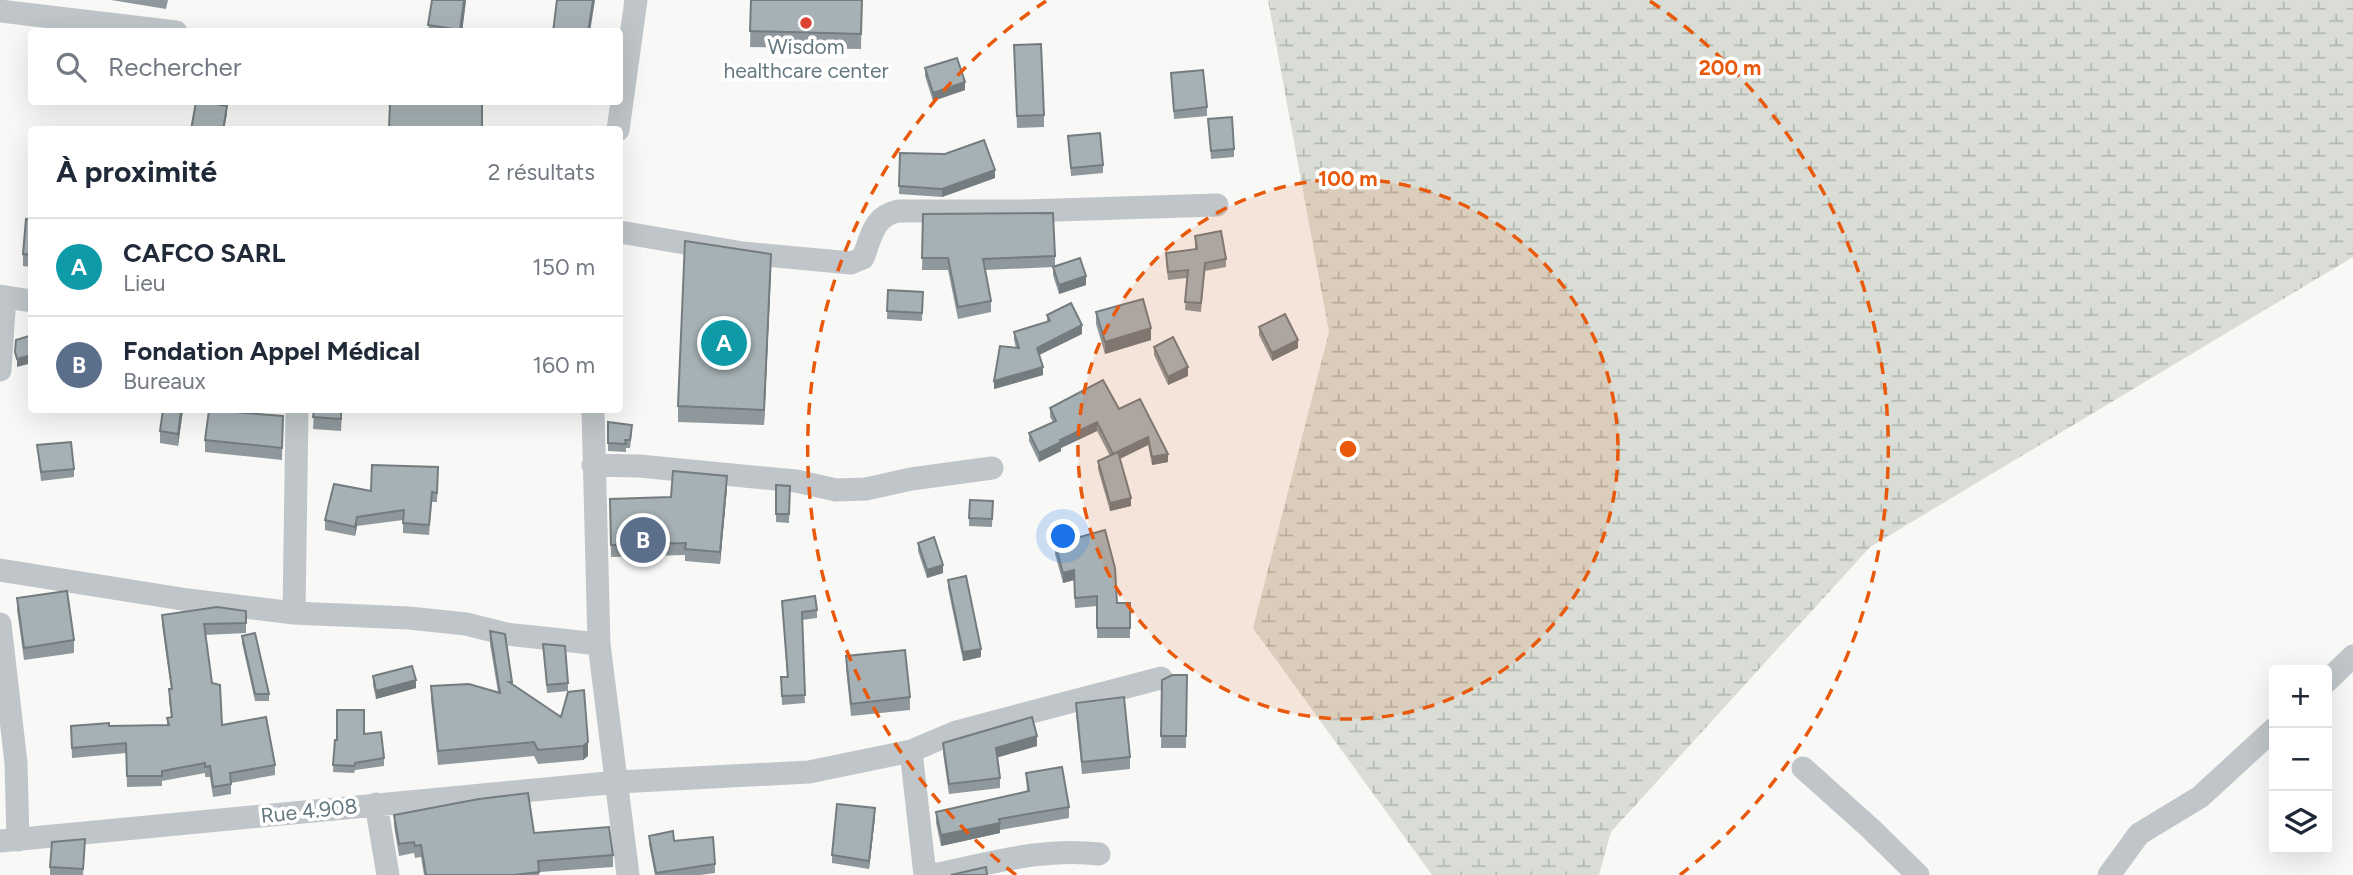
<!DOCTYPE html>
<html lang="fr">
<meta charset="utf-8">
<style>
:root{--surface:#fff;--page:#f6f6f7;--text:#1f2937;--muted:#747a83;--line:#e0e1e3;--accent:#2563eb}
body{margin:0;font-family:Figtree,sans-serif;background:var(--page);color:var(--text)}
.controls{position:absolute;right:21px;bottom:21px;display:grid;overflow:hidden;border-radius:7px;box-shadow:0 7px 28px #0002}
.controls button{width:63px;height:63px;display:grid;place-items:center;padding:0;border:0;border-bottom:2px solid var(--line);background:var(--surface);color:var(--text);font:35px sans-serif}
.you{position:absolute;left:1064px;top:537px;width:24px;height:24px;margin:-18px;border:5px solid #fff;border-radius:50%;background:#1a73e8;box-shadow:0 0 0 10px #1a73e833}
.badge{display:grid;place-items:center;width:46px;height:46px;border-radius:50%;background:var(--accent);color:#fff;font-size:23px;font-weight:700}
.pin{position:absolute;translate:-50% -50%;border:4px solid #fff;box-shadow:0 2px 7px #0006}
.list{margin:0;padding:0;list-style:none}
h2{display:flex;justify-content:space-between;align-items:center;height:91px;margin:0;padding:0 28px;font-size:30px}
h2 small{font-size:23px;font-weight:400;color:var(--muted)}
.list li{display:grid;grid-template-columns:46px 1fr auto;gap:21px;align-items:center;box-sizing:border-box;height:98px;padding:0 28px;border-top:2px solid var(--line)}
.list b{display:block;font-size:26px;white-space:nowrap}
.list p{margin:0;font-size:23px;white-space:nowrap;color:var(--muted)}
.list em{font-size:23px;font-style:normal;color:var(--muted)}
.icon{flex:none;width:38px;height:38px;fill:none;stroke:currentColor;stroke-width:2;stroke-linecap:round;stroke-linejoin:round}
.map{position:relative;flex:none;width:2353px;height:875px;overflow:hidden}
.search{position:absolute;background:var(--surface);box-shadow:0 7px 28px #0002;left:28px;top:28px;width:595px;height:77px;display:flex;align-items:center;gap:18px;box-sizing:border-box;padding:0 24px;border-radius:7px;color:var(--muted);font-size:26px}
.panel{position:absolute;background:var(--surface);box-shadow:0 7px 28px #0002;left:28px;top:126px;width:595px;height:287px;border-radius:7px}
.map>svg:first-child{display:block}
.wetland{fill:url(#wetland-marsh)}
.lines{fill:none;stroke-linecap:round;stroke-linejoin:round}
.minor{stroke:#bfc5c8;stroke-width:23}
.wall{fill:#8f989c}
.shaded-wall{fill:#747c7f}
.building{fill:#a6b1b5;stroke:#747c7f;stroke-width:2}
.ring{fill:none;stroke:#e8590c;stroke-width:3.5;stroke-dasharray:12 9}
.poi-dot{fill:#dd4131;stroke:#fff;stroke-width:2.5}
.labels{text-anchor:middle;stroke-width:7;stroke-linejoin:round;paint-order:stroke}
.poi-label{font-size:21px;fill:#647880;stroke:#fff}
.street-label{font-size:21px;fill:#647880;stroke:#fff}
.centre{fill:#e8590c;stroke:#fff;stroke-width:3.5}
.ring-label{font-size:21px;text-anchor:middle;font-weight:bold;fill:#e8590c;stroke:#fff;stroke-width:7;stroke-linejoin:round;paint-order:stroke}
</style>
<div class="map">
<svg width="2353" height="875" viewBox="0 0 2353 875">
<defs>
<pattern id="wetland-marsh" width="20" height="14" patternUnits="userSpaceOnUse" patternTransform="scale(1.75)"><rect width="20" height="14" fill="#d9ddd5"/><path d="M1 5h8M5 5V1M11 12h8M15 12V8" fill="none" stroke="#b4b8b2"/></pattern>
</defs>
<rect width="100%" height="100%" fill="#f8f8f6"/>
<path class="wetland" d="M1268,0H2353V257L1870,547L1611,832L1599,875H1432L1253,628L1329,332Z"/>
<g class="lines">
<path class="minor" d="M0,11L176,32
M618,130L636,0
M620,232L743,253L851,263L863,258C871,238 873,216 898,211H1025L1217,205
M0,296L32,301
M0,370L5,297
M593,410L599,644L628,875
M593,465L639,466L796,481L836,490L866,489L911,479L992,468
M0,570L188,600L294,613L409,618L466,624L506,634L599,644
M294,613L297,410
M0,624L16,763L18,840
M2327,681L2353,656
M911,751L925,875
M1803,768L1870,828L1918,875
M376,804L388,875
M0,841L618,782L809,772L911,751L956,732L1161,678
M933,875C988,864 1043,847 1099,854
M2109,875L2139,834L2200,797L2274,729"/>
</g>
<path class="wall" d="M111,0H168L166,9Z
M432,0H466L462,32H428Z
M751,0H862L861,49L750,47Z
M1014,45L1044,115V127L1017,128Z
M925,68L965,90L933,101L925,76Z
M1171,73L1207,107V116L1174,119Z
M482,102V130H389Z
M1208,119L1234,149V157L1211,159Z
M1068,136L1103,165V173L1071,176Z
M900,153L995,178L942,197L899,194Z
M923,214L1055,256V266L1086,285L1059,294L1053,275V267L985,270L991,301V312L958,319L948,270H922Z
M32,220V267L23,266V254Z
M1195,236L1226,259V267L1205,271L1201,312L1185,310L1187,278L1168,280L1166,261V253L1195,249Z
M771,270L764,425L678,422V406Z
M888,290L923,292L922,321L887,319Z
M1096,312L1151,340L1105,354L1096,324Z
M1047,315L1082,334L1039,355L1043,375L994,389L1016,348L1014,340V332L1047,322Z
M1259,327L1298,348L1272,361L1259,335Z
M1154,347L1188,376L1168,385L1154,355Z
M1140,399L1168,462L1152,465L1148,445L1120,459L1131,506L1110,511L1098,469V461L1110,456L1097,431L1061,448V451L1039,462L1029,441V433L1053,422L1050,417V408L1119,409Z
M183,410L178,446L160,443V431Z
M314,410H342L341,431L313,429Z
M283,416L282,460L205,452V440Z
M608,422L632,433L630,448H626V452L608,451Z
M37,445L74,469V477L41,481Z
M438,467L437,502H432L429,535L403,533V520L357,526L355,536L325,530V520L371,491Z
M776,485L790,486L789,523L776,522Z
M727,488L720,564L685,561V555L611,557L610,499L671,497Z
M993,501L992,527L969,526V518Z
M918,543L943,573L927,578L918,551Z
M1055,544L1117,603H1130V638H1097V606L1075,608L1074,580L1063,583L1055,554Z
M948,580L981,657L963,661L948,588Z
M17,598L74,640V653L24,660L17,610Z
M782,601L817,610V618L802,620L805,703L782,705L781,677H787Z
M246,611V633L205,635L212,683L222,725L275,765V775L231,783V794L213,797L210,777H205V773L162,781V786L127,787L126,753L72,758L71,726L167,725V718L171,717L169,700V689H171L162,625V615Z
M490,631L505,634L512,685L561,717L568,692L588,756L583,760L538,764L534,756L438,765L431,700V686L498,692L490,644Z
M242,636L269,694V701H255L242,643Z
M543,644L568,683V691L547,693Z
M846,656L910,697V710L851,716L846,668Z
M1187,675L1186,748H1161L1162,680Z
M373,676L416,688L376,699L373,685Z
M1076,703L1130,757V769L1082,774L1076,715Z
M364,734L384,758V766L355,770L354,773L333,772L335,740Z
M943,743L1037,746L997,757L1000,778V788L949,794L943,753Z
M1026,773L1069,807V818L1000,830V833L941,846L936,823V812L1027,792Z
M394,815L534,833L613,855V867L539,872V875H424L421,857L415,858L414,853L399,856L394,826Z
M875,817L869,869L832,863V855Z
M649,836L674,841L715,864V873L700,875H655L649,844Z
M85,847L83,875H50V867Z"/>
<path class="shaded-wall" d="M464,0H466L462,32H460Z
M593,0H595L590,32H588Z
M965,82V90L933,101V93Z
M227,106V114L224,130H223Z
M995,170V178L942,197V189Z
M771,254V270L764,425V410Z
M1086,276V285L1059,294V285Z
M1082,325V334L1037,356V348Z
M1151,328V340L1105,354V342Z
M1298,340V348L1272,361V353Z
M32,355V363L17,367V359Z
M1043,367V375L994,389V381Z
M1188,367V376L1168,385V377Z
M181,410H183L178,446V434Z
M1097,422V431L1061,448V451L1039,462V453L1060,440Z
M1148,437V445L1113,462V454Z
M1168,454V462L1152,465V457Z
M727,476V488L720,564V552Z
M1131,498V506L1110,511V503Z
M357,517V526L355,536V527Z
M943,565V573L927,578V570Z
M1074,570V580L1063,583V573Z
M981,649V657L963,661V652Z
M416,680V688L376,699V691Z
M1037,736V746L996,758V748Z
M588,742V756L583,760V746Z
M875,808V817L869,869V861Z
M1000,823V833L941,846V835Z"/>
<path class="building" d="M432,0H464L460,30L428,25Z
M557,0H593L588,32H553Z
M751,0H862L861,34L750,31Z
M1041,44L1044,115L1017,116L1014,45Z
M957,58L965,82L933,93L925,68Z
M1203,70L1207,107L1174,111L1171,73Z
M196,102H205L227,106L223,130H191Z
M390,102H482V128L389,130Z
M1232,117L1234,149L1211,151L1208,119Z
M1100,133L1103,165L1071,168L1068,136Z
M984,140L995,170L942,189L899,186L900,153L945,154Z
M1053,213L1055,256L983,259L991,301L958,307L948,258H922L923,214Z
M26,219L32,220V255L23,254Z
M1221,231L1226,259L1205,263L1201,303L1185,302L1188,270L1168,272L1166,253L1197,249L1195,236Z
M685,241L771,254L764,410L678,406Z
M1080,258L1086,276L1059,285L1053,267Z
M888,290L923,292L922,313L887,311Z
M1143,299L1151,328L1105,342L1096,312Z
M1071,303L1082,325L1037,348L1043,367L994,381L1000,346L1019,348L1014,332L1050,321L1047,315Z
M1285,314L1298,340L1272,353L1259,327Z
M32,335V355L17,359L15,352L16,340Z
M1173,337L1188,367L1168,377L1154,347Z
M1103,380L1119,409L1140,399L1168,454L1152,457L1148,437L1113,454L1097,422L1060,440L1061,442L1039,453L1029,433L1056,421L1050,408Z
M163,410H181L178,434L160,431Z
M209,410L283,416L282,448L205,440Z
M314,410H341V419L313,417Z
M608,422L632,425L630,440H625L626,444L608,443Z
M71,442L74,469L41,472L37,445Z
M1118,452L1131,498L1110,503L1098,461Z
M372,465L438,467L437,493L432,492L429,525L403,523L404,510L357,517L355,527L325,520L334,484L371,491Z
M673,471L727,476L720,552L685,549L686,543L611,545L610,499L671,497Z
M776,485L790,486L789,514H776Z
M970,500L993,501L992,519L969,518Z
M1105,530L1115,568L1117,603H1130V628H1097V596L1075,598L1074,570L1063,573L1055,544Z
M934,537L943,565L927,570L918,543Z
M966,576L981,649L963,652L948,580Z
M67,591L74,640L24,648L17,598Z
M815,596L817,610L802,612L805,695L782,696L781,677H788L782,601Z
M217,607L246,611V623L204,624L212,683L220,685L222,725L266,717L275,765L230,773L231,784L213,787L210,766L205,767V763L162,771V776H127L126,743L72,748L71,726L109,723V726L169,725L167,718L172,717L169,689H172L162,615Z
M490,631L505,634L512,682H509L561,717L568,692L584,690L588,742L583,746L538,750L534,742L438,751L431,686L469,684L500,693Z
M255,633L269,694H255L242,636Z
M543,644L565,646L568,683L547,685Z
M905,650L910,697L851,704L846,656Z
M412,666L416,680L376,691L373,676Z
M1172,675H1187L1186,736H1161L1162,680Z
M1124,697L1130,757L1082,762L1076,703Z
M337,710H364V734L381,732L384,758L355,763L354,766L333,765L335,740H337Z
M1032,717L1037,736L996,748L1000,778L949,784L943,743Z
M1062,767L1069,807L999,819L1000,823L941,835L936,812L1029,791L1026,773Z
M528,793L534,833L609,827L613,855L538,861L539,872L514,875H426L421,845L415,846L414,842L399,844L394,815L479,799Z
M837,804L875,808L869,861L832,855Z
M673,831L674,841L713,837L715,864L656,873L649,836Z
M85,839L83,869L50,867L52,842Z
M986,867L987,875H951Z"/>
<circle cx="1348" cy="449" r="270" fill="#e8590c" fill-opacity=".12"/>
<g class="ring">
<circle cx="1348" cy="449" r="270"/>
<path d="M1016 875A540 540 0 0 1 1046 1M1650 1A540 540 0 0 1 1680 875"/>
</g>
<circle class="poi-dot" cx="806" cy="23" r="7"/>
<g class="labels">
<g class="poi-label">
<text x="806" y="54">Wisdom<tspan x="806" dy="24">healthcare center</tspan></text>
</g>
<g class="street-label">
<text transform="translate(309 811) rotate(-6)" y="7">Rue 4.908</text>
</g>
</g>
<circle cx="1348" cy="449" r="10" class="centre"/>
<g class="ring-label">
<text x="1730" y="75">200 m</text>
<text x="1348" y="186">100 m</text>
</g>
</svg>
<div class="controls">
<button>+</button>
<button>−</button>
<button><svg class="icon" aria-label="layers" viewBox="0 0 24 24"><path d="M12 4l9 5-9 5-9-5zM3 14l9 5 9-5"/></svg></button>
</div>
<div class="you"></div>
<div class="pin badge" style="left:724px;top:343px;background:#0f9aa8">A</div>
<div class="pin badge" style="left:643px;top:540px;background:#5c6f8a">B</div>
<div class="search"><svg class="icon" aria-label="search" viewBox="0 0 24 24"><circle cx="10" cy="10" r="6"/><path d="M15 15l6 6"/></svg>Rechercher</div>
<section class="panel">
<h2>À proximité<small>2 résultats</small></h2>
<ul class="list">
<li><span class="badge" style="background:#0f9aa8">A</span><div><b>CAFCO SARL</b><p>Lieu</p></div><em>150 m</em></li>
<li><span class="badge" style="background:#5c6f8a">B</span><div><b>Fondation Appel Médical</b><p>Bureaux</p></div><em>160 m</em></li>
</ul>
</section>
</div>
